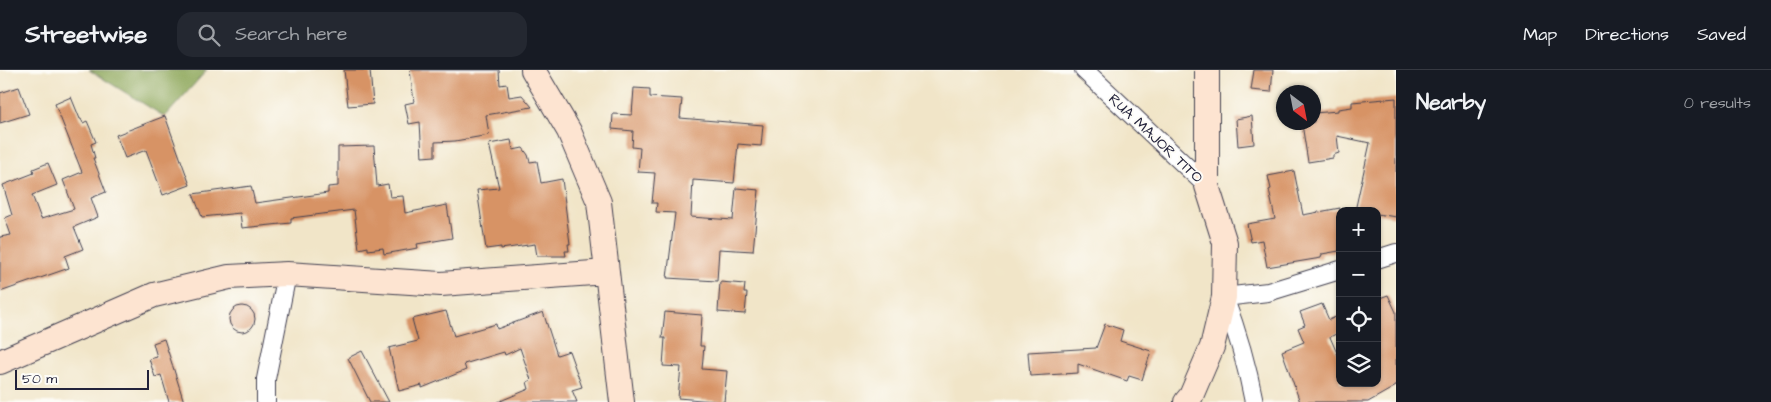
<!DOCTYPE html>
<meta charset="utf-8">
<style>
:root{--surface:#171b24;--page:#242831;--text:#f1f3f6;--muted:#9ea1a6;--line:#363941}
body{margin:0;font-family:"Architects Daughter",sans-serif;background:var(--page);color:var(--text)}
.controls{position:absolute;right:15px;bottom:15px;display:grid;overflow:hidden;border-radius:10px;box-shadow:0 1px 4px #0004}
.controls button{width:45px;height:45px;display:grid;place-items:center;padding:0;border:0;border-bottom:1px solid var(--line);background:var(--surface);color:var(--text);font:25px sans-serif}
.compass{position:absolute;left:1276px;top:15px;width:45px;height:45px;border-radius:50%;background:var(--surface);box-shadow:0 1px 4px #0004;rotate:148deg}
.scale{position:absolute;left:15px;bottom:12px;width:134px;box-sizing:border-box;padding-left:5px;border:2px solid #22223b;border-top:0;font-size:14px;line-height:18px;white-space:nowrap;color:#22223b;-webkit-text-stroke:4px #fdfcf7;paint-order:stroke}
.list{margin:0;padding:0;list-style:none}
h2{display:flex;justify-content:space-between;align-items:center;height:65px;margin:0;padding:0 20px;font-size:21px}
h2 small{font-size:16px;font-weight:400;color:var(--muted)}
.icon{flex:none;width:28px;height:28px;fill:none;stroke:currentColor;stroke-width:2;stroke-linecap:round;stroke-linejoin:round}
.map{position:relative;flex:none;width:1396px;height:332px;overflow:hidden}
header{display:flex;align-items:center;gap:30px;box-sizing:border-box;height:70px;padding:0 25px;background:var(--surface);border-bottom:1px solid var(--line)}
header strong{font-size:24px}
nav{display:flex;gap:28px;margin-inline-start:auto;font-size:18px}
.search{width:350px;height:45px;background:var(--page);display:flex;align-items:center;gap:12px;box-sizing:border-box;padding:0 18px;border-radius:15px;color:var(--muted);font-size:19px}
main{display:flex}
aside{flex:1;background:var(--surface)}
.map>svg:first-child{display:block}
.forest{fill:#8ca658;stroke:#57644a}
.building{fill:#d79365}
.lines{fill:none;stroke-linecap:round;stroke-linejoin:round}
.street-casing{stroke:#413f50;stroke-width:20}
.secondary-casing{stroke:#413f50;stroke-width:26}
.street{stroke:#fff;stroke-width:18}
.secondary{stroke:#fde4d1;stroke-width:24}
.labels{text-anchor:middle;stroke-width:4;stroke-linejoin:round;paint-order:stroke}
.street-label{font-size:15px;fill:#22223b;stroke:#fdfcf7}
</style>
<header>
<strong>Streetwise</strong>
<div class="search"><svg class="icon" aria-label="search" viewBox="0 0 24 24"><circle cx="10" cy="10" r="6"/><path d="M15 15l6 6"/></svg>Search here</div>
<nav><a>Map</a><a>Directions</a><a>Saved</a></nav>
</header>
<main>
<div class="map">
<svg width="1396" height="332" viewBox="0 0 1396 332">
<rect width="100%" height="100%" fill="#fdfcf7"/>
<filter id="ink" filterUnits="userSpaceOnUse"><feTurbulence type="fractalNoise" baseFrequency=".02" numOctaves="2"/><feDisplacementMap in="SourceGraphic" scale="10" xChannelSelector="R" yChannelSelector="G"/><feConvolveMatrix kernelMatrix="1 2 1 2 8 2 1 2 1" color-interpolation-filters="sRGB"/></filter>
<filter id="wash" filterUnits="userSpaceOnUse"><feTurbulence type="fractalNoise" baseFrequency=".0096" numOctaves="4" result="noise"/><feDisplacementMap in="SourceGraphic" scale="20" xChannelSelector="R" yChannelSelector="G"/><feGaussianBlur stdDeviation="1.12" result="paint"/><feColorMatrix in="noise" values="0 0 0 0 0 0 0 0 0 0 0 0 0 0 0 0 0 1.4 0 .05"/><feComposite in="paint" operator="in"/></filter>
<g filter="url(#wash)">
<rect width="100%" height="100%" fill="#f1e5c8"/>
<path class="forest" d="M89,0H207L165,47Z"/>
<g id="blocks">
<path class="building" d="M344,0H370L373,34L348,36Z
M410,0H499L500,15L507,14L509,27L522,25L532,37L486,45L489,65L455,71L435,72V86L422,87L420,52L409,54L405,34L414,32Z
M1254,0H1273L1271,22L1251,20Z
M19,17L29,44L0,53V23Z
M634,18L650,19V27L682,29L680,48L763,55L761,76L738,74L734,113L693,110L691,147L733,150L736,118L759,120L753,181L719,179L717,211L667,208L675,143L656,142L657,133H652L655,103L638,102L640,78L632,77L633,61L612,59L613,44L632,45Z
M71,27L80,49H81L83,53L87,51L96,72L91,74L95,88H93L106,122L91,128L98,147L74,157L83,179L65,186L69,198L0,222V167L11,165L5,148L12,145L3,115L34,103L33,99L48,93L57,115L32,125L41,149L74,139L63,110L82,102L55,34Z
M1396,28V147L1377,144V141H1355L1370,73L1337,66L1339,83L1333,85V88L1308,92L1302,54L1314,52V43L1338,41V39L1352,37V32Z
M165,46L190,115L163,125L146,80L125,88L116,65Z
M1252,46L1254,74L1238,76L1236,49Z
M511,70L513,80L523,78L528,85L530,92L537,91L541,113L562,109L570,174H568L569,181H565L566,186H537L535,174L501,179V177L486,179L477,120L499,118L489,74Z
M374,76L377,116L388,114L390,127L403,126L405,143L447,135L452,168L417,174L418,178L384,184L383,178L368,180V177L359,179L354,140L291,148V153L242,158L240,143L202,147L193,124L251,116L255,133L328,123V117L338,116V77Z
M1294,101L1303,145L1340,138L1339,181L1322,184L1321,188L1267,197L1262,170L1251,172L1247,154L1275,149L1269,120L1271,119L1268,106Z
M720,212L745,214L744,223H747L745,244L718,242Z
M1388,225L1396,242V316L1368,332H1300L1282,281L1304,272L1298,258L1305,255L1300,242L1322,234L1329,250L1340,245V262L1330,267L1340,290V313H1377V229Z
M229 249a13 13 0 1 1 26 0a13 13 0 1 1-26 0Z
M446,241L454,266L496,254L497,259L543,242L557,285L569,281L582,317L572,320L577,332H498L529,319L527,312L531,310L520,278L505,285L504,282L464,294L466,300L422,318V315L399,321L389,278L418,271L412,249Z
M665,242L702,245L700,276H704L702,299L727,301L724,332L678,328L681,297L663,296L665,268H662Z
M1105,254L1123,260L1120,271L1151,281L1142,310L1129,306L1127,311L1078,294V303L1030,306L1028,282L1096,278Z
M164,269L174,300L184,332H169L161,305L155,307L149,289L157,287L153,273Z
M362,281L389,332H370L348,288Z"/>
</g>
</g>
<g filter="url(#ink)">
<use href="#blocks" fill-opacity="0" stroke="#413f50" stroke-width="1"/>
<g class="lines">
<g class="street-casing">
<path id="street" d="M1084,0L1207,116
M1377,189L1396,183
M266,332V309L287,204
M1254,332C1247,295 1237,261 1224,227L1268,222L1340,200"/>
</g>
<g class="secondary-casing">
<path id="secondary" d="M533,0L569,61L599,132L622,332
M0,292L154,225L229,207L287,204L441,214L607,202
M1186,332L1191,326L1212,277L1224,227L1225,173L1207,116V0"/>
</g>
<use href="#street" class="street"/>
<use href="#secondary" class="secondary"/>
</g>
</g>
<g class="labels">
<g class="street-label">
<text transform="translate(1156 68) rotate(43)" y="5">RUA MAJOR TITO</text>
</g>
</g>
</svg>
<div class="controls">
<button>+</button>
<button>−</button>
<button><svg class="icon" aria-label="locate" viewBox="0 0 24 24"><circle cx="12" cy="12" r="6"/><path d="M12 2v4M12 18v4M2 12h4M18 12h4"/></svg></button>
<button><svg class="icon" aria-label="layers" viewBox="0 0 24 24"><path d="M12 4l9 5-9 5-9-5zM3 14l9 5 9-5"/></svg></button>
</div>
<svg class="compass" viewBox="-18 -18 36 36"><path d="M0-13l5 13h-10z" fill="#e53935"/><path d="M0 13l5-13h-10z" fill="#9ea1a6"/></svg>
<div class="scale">50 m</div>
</div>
<aside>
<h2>Nearby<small>0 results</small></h2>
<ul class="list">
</ul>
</aside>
</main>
